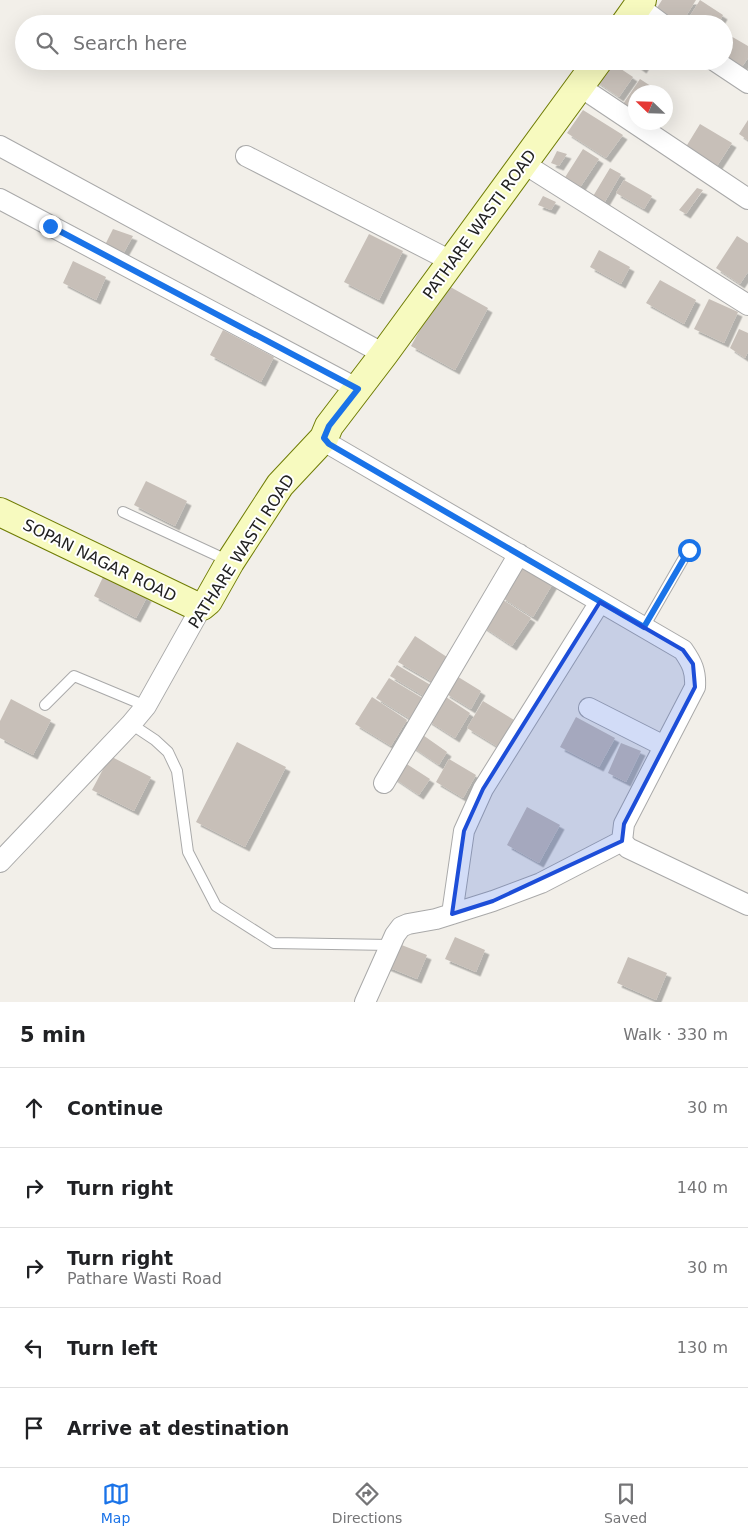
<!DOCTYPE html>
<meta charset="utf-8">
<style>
:root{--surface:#fff;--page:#f6f6f6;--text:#202124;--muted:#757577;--line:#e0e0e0;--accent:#1a73e8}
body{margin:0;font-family:"DejaVu Sans",sans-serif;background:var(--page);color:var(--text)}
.compass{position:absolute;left:628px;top:85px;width:45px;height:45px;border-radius:50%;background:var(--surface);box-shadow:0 5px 20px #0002;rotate:293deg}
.stop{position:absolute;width:15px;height:15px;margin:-11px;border:4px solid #1a73e8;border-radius:50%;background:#fff}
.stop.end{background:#1a73e8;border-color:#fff;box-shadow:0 1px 5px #0008}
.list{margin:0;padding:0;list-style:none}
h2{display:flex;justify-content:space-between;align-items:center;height:65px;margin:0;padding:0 20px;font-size:21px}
h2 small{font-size:16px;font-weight:400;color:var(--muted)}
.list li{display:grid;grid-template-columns:32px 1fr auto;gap:15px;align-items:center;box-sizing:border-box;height:80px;padding:0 20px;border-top:1px solid var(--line)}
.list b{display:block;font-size:19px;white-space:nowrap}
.list p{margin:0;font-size:16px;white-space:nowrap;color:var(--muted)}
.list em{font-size:16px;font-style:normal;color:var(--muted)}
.icon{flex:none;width:28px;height:28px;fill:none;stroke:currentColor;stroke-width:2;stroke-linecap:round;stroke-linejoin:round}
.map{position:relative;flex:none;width:748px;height:1002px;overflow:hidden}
.search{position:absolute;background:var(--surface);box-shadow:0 5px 20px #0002;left:15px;right:15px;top:15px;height:55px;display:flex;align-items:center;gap:12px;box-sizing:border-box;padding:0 18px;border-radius:28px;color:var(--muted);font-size:19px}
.sheet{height:465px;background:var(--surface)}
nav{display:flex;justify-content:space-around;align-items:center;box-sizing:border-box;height:70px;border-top:1px solid var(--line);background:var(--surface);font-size:14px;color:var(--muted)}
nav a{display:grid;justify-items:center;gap:2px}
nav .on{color:var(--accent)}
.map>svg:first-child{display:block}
.building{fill:#c7bfb8;filter:url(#shadow)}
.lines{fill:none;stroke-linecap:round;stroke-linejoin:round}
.lane-casing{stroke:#a9a9a9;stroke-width:12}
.street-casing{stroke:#a9a9a9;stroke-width:22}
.secondary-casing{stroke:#707d05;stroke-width:30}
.lane{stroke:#fff;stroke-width:10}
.street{stroke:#fff;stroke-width:20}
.secondary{stroke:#f7fabf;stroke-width:28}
.route{stroke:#1a73e8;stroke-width:6}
.marked{fill:#1d4ed8;fill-opacity:0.2;stroke:#1d4ed8;stroke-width:4;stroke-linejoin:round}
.labels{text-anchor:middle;stroke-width:4;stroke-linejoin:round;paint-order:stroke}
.street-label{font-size:16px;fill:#222;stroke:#fff}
</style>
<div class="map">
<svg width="748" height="1002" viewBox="0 0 748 1002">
<defs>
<filter id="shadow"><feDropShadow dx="4.5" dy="4.5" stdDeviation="0" flood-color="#0004"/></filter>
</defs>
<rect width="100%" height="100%" fill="#f2efe9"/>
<path class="building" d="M662,0H696L681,24H669L653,14Z
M700,0L723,15L718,24H685Z
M729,35L748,46V58L741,68L724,57V43Z
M609,61L633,77L619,97L590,77Z
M631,61H647L642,69Z
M640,79L660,92H636V112L623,104Z
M583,110L623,135L606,158L567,133Z
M748,120V140L739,134Z
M700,124L732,143L715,169L684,150Z
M583,149L599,159L579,189L564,179Z
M557,151L567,154L559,166L551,163Z
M610,168L621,174L603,205L592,198Z
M624,180L652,196L644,209L616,193Z
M697,188L703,190L686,214L679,210Z
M543,196L556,202L551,210L538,205Z
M113,229L133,236L123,254L104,247Z
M369,234L403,251L379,300L344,282Z
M737,236L748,243V272L740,284L716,268Z
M599,250L630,267L621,284L590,267Z
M73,261L106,277L96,300L63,283Z
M660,280L696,300L684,324L646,303Z
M445,284L488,308L455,370L411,346Z
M709,299L738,312L724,343L694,329Z
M739,329L748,333V352L745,358L730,348Z
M223,330L274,357L261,382L210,355Z
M146,481L187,501L175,526L134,505Z
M523,561L555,580L533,617L501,597Z
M104,575L147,597L136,618L94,596Z
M500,598L531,618L512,646L482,626Z
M415,636L450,659L436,684L398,662Z
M397,665L434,687L427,698L390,676Z
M455,675L481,691L471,709L445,693Z
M389,678L424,699L412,720L376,698Z
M443,695L470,713L455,738L427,720Z
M372,697L407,720L391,746L355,724Z
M11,699L51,720L33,755L0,738V721Z
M483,701L514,720L498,747L467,728Z
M576,717L615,738L599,767L560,747Z
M420,733L447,752L439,765L411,746Z
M237,742L286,767L245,847L196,822Z
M621,743L641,751L626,782L608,773Z
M110,756L151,777L134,811L92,790Z
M449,759L476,775L463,798L436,782Z
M402,761L430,779L419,795L391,776Z
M527,807L560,825L539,863L507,845Z
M455,937L485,950L476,972L445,959Z
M394,942L427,955L417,979L385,966Z
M628,957L667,973L656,1000L617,983Z"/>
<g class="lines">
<g class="lane-casing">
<path id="lane" d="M123,512L229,561
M644,627L689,549
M45,705L74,676L146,706
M131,724L155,740L168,752L177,771L188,852L216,906L274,943L390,945"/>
</g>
<g class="street-casing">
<path id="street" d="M638,6L662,24
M715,61L748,83
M579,86L748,199
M0,146L384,354
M246,156L451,261
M523,163L748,305
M0,199L358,389
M324,438L329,444L683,650C692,663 696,671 695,687L624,824L622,841L628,848L748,905
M589,708L664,746
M384,783L519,554
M0,862L131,724L146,706L202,606
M452,914L464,831L483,789L600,602
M365,1002L395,935L401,927L408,924L436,919L493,901L541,883L622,841"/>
</g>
<g class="secondary-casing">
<path id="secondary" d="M625,24L642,0
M0,512L196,606H202L208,601L230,562L280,485L324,438L329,426L384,354L598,61"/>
</g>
<use href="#lane" class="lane"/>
<use href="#street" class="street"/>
<use href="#secondary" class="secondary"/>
</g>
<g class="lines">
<path class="route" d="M50,226L358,389L329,426L324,438L329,444L644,627L689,550"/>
</g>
<path class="marked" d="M600,602L683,650L693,664L695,687L624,824L622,841L493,901L452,914L464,831L483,789Z"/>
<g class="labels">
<g class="street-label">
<text transform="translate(479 224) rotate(-54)" y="6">PATHARE WASTI ROAD</text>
<text transform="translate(241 551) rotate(-57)" y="6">PATHARE WASTI ROAD</text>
<text transform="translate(100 560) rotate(26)" y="6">SOPAN NAGAR ROAD</text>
</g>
</g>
</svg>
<svg class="compass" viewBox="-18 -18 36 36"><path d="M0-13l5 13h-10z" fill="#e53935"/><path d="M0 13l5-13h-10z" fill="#757577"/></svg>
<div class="stop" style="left:689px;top:550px"></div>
<div class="stop end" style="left:50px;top:226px"></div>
<div class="search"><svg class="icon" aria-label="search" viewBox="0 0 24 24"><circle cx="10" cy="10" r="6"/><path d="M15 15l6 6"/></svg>Search here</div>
</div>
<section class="sheet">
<h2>5 min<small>Walk · 330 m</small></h2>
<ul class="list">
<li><svg class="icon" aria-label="ahead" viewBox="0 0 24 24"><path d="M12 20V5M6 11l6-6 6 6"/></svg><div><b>Continue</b></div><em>30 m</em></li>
<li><svg class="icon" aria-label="right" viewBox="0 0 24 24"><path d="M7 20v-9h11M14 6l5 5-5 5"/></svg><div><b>Turn right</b></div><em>140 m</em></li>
<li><svg class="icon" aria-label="right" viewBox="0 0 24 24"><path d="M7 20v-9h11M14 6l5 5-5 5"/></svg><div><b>Turn right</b><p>Pathare Wasti Road</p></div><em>30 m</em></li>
<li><svg class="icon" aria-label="left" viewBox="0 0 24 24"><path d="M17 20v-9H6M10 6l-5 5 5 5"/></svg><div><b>Turn left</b></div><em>130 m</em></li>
<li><svg class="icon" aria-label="arrive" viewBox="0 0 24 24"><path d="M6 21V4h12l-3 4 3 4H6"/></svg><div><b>Arrive at destination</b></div></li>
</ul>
</section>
<nav>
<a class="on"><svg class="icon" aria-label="map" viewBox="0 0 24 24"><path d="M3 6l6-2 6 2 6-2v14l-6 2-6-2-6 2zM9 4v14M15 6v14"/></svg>Map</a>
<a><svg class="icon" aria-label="directions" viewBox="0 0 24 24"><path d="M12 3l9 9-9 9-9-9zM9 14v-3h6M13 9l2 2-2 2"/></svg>Directions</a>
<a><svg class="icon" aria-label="saved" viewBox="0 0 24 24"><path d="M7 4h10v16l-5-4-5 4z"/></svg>Saved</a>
</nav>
